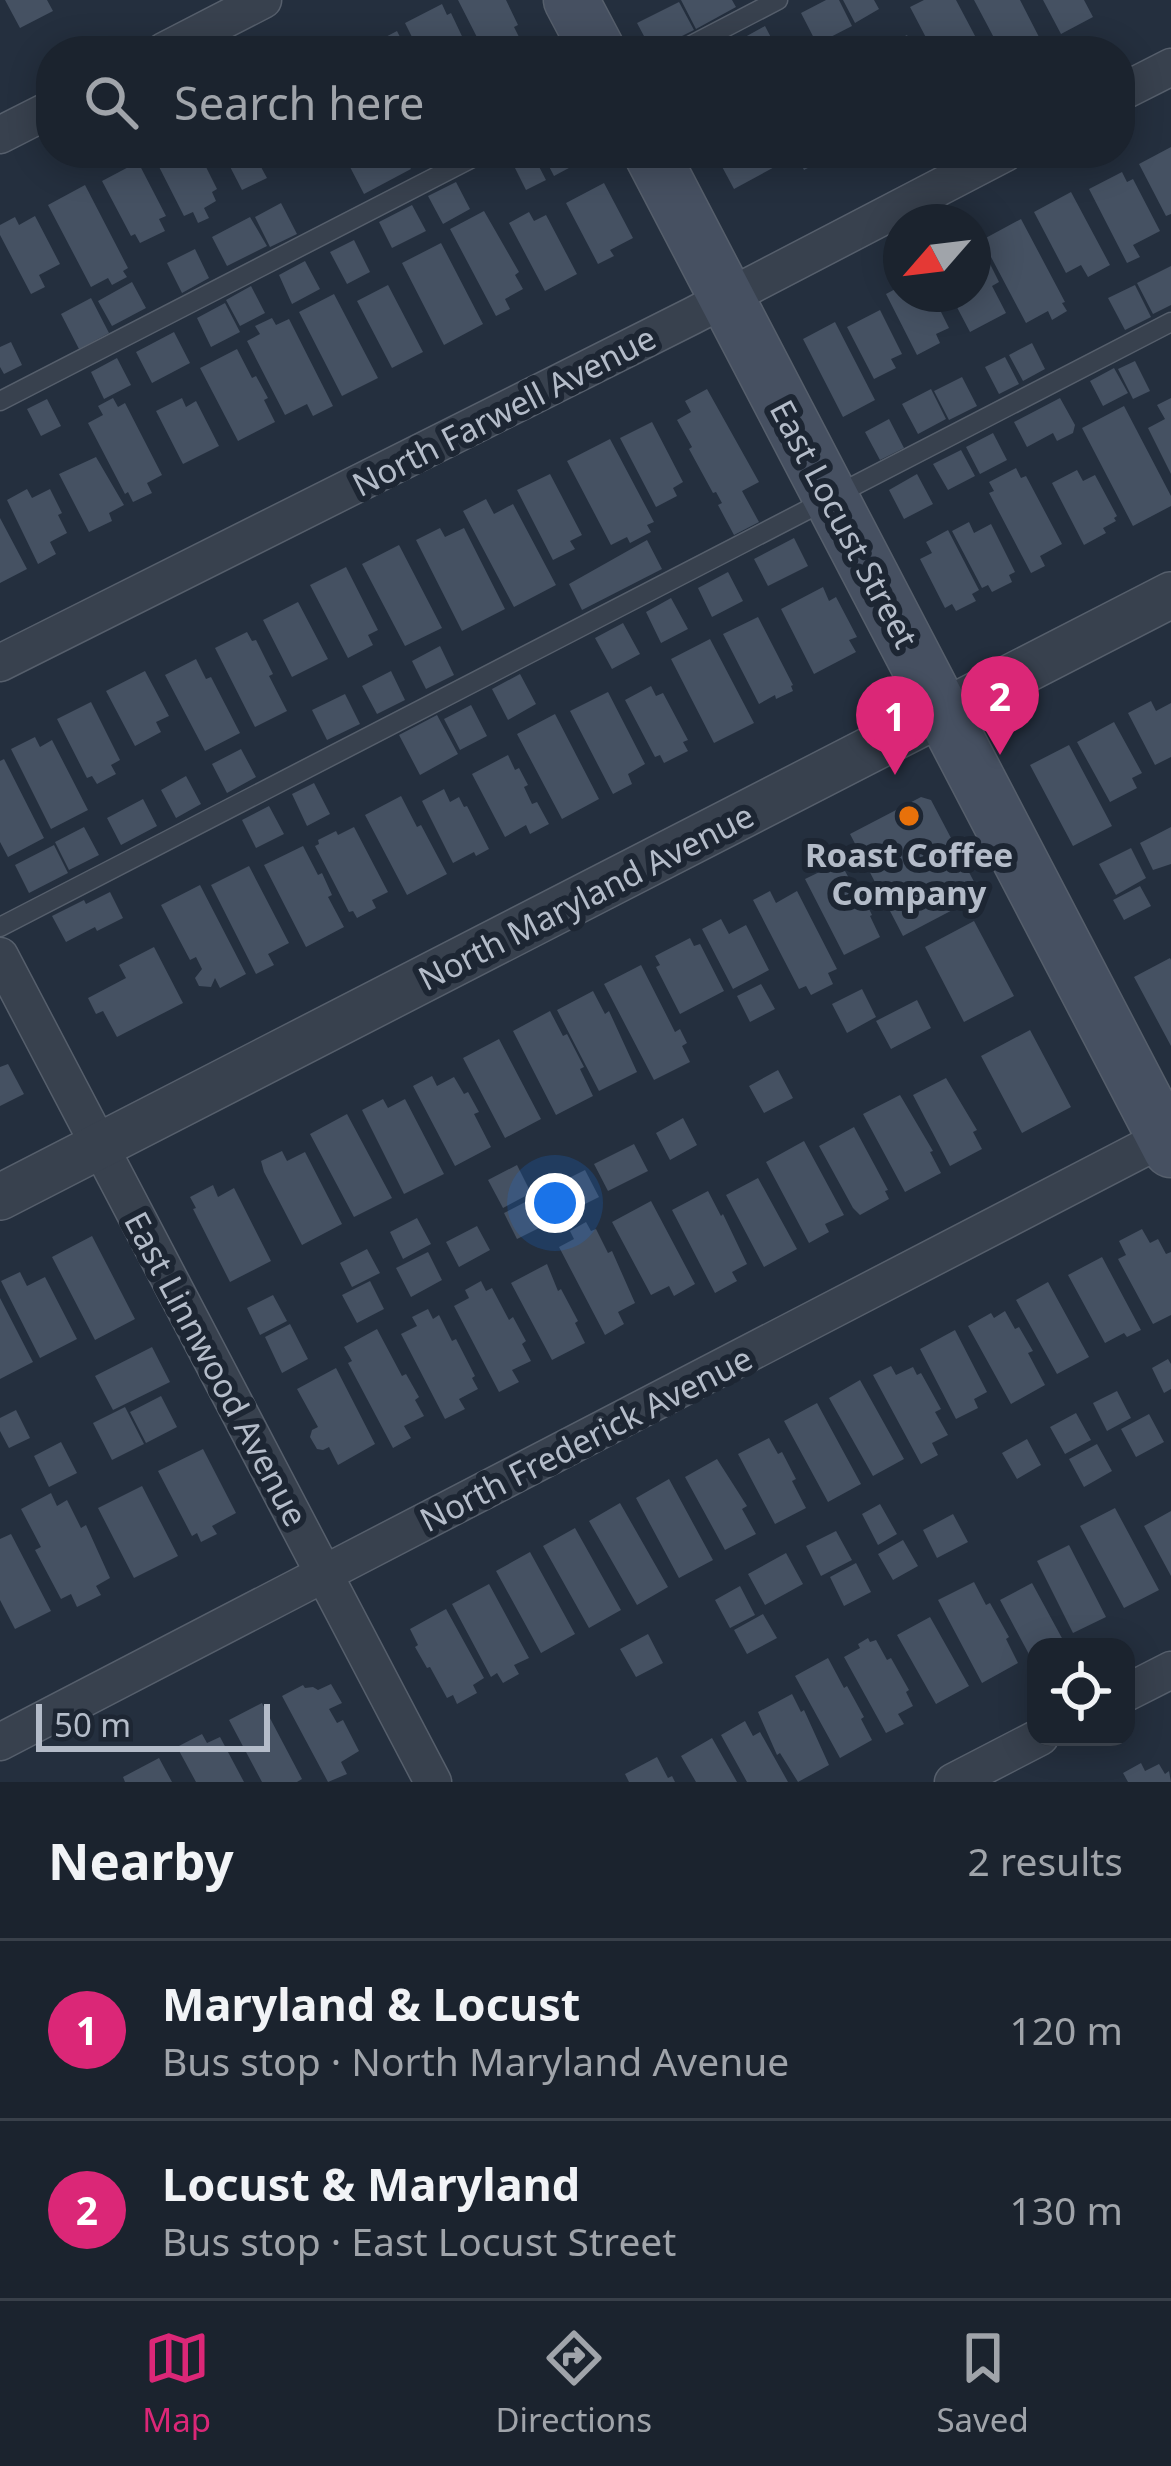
<!DOCTYPE html>
<meta charset="utf-8">
<style>
:root{--surface:#1b232e;--page:#282f3a;--text:#f1f3f6;--muted:#a0a4aa;--line:#39404a;--accent:#db2777}
body{margin:0;font-family:"Noto Sans",sans-serif;background:var(--page);color:var(--text)}
.controls{position:absolute;right:36px;bottom:36px;display:grid;overflow:hidden;border-radius:24px;box-shadow:0 6px 30px #0003}
.controls button{width:108px;height:108px;display:grid;place-items:center;padding:0;border:0;border-bottom:3px solid var(--line);background:var(--surface);color:var(--text);font:60px sans-serif}
.compass{position:absolute;left:883px;top:204px;width:108px;height:108px;border-radius:50%;background:var(--surface);box-shadow:0 6px 30px #0003;rotate:242deg}
.scale{position:absolute;left:36px;bottom:30px;width:234px;box-sizing:border-box;padding-left:12px;border:6px solid #b4bcc9;border-top:0;font-size:33px;line-height:42px;white-space:nowrap;color:#b4bcc9;-webkit-text-stroke:9px #1d2633;paint-order:stroke}
.you{position:absolute;left:555px;top:1203px;width:42px;height:42px;margin:-30px;border:9px solid #fff;border-radius:50%;background:#1a73e8;box-shadow:0 0 0 18px #1a73e833}
.badge{display:grid;place-items:center;width:78px;height:78px;border-radius:50%;background:var(--accent);color:#fff;font-size:39px;font-weight:700}
.pin{position:absolute;translate:-50% -99px;filter:drop-shadow(0 3px 6px #0008)}
.pin::after{content:'';position:absolute;top:63px;width:42px;height:36px;background:inherit;clip-path:polygon(0 0,100% 0,50% 100%)}
.list{margin:0;padding:0;list-style:none}
h2{display:flex;justify-content:space-between;align-items:center;height:156px;margin:0;padding:0 48px;font-size:51px}
h2 small{font-size:39px;font-weight:400;color:var(--muted)}
.list li{display:grid;grid-template-columns:78px 1fr auto;gap:36px;align-items:center;box-sizing:border-box;height:180px;padding:0 48px;border-top:3px solid var(--line)}
.list b{display:block;font-size:45px;white-space:nowrap}
.list p{margin:0;font-size:39px;white-space:nowrap;color:var(--muted)}
.list em{font-size:39px;font-style:normal;color:var(--muted)}
.icon{flex:none;width:66px;height:66px;fill:none;stroke:currentColor;stroke-width:2;stroke-linecap:round;stroke-linejoin:round}
.map{position:relative;flex:none;width:1171px;height:1782px;overflow:hidden}
.search{position:absolute;background:var(--surface);box-shadow:0 6px 30px #0003;left:36px;right:36px;top:36px;height:132px;display:flex;align-items:center;gap:30px;box-sizing:border-box;padding:0 42px;border-radius:48px;color:var(--muted);font-size:45px}
.sheet{height:516px;background:var(--surface)}
nav{display:flex;justify-content:space-around;align-items:center;box-sizing:border-box;height:168px;border-top:3px solid var(--line);background:var(--surface);font-size:33px;color:var(--muted)}
nav a{display:grid;justify-items:center;gap:6px}
nav .on{color:var(--accent)}
.map>svg:first-child{display:block}
.building{fill:#455162}
.lines{fill:none;stroke-linecap:round;stroke-linejoin:round}
.service-casing{stroke:#565f6c;stroke-width:21}
.minor-casing{stroke:#565f6c;stroke-width:39}
.tertiary-casing{stroke:#565f6c;stroke-width:48}
.secondary-casing{stroke:#565f6c;stroke-width:57}
.service{stroke:#38414e;stroke-width:18}
.minor{stroke:#38414e;stroke-width:36}
.tertiary{stroke:#38414e;stroke-width:45}
.secondary{stroke:#465061;stroke-width:54}
.food-dot{fill:#e8710a;stroke:#1d2633;stroke-width:4.5}
.labels{text-anchor:middle;stroke-width:12;stroke-linejoin:round;paint-order:stroke}
.street-label{font-size:33px;fill:#b4bcc9;stroke:#1d2633}
.poi-label{font-size:33px;font-weight:bold;fill:#b4bcc9;stroke:#1d2633}
</style>
<div class="map">
<svg width="1171" height="1782" viewBox="0 0 1171 1782">
<rect width="100%" height="100%" fill="#242f3e"/>
<path class="building" d="M5,0H47L53,11L20,28Z
M458,0H506L518,25L514,27L526,51H484Z
M681,0H732L736,7L696,29Z
M826,0H839L852,26L817,44L801,13Z
M843,0H874L879,9L855,23Z
M924,0H956L983,51H933L910,7Z
M974,0H1020L1039,37L1012,51H1001Z
M1043,0H1084L1093,17L1061,34Z
M679,2L694,30L652,51L637,23Z
M442,4L447,15L451,13L469,51H419L405,23Z
M765,26L778,51H741L736,42Z
M397,31L407,51H359Z
M907,35L915,51H871L867,43L879,36L885,46Z
M1171,147V214L1166,216L1139,164Z
M158,153H199L217,189L212,192L216,201L204,208L209,218L198,223L193,212L184,216L153,155Z
M223,153H267L271,162L261,167L267,178L242,190Z
M378,153H402L411,169L364,194L350,167Z
M525,153H532L546,180L526,190L511,160Z
M542,153H576L580,162L554,176Z
M711,153H774L780,164L734,189L719,161L716,162Z
M795,153H837L804,170Z
M138,162L166,216L159,219L165,231L140,243L135,234L131,236L102,181Z
M1122,172L1127,182L1133,179L1160,231L1133,245L1140,257L1127,263L1089,189Z
M456,182L470,209L443,224L428,196Z
M604,183L633,238L610,250L614,256L598,264L566,203Z
M85,185L128,268L123,271L127,277L112,285L108,278L91,287L48,205Z
M1071,192L1110,265L1088,277L1081,265L1066,273L1034,212Z
M281,203L297,234L270,247L255,217Z
M412,205L426,231L392,248L379,222Z
M484,211L519,272L515,275L523,289L505,299L510,309L496,316L450,229Z
M529,212L534,221L546,215L577,274L545,291L509,223Z
M35,216L60,264L39,275L45,287L31,294L0,235V225L15,217L19,225Z
M250,217L267,246L227,266L212,237Z
M1021,219L1065,302L1062,303L1067,311L1052,320L1048,311L1026,323L982,240Z
M354,240L370,272L347,284L330,252Z
M441,243L483,324L444,345L402,263Z
M195,249L209,278L182,293L167,263Z
M973,253L977,260L986,256L999,282L992,286L1006,313L970,332L950,294H973Z
M305,261L320,289L292,304L279,275Z
M1171,266V305L1153,314L1137,283Z
M132,282L146,308L112,326L98,301Z
M388,285L423,352L392,368L357,301Z
M1135,285L1151,317L1125,330L1108,298Z
M251,286L265,313L240,326L226,300Z
M901,286V294H932L949,328L936,334L940,343L917,355L886,294Z
M334,294L378,378L342,396L299,312Z
M91,298L109,333L79,349L61,314Z
M225,303L240,332L211,347L197,318Z
M880,310L902,354L891,359L896,368L874,379L847,327Z
M272,318L276,325L289,319L333,406L313,416L307,404L285,415L247,341L260,334L255,326Z
M835,322L875,400L843,417L803,339Z
M174,332L190,363L152,383L136,352Z
M11,342L22,365L4,374L0,367V347Z
M1032,343L1045,369L1023,381L1009,355Z
M237,349L252,378L256,376L268,398L264,400L275,422L238,441L200,368Z
M1005,357L1019,384L999,394L985,367Z
M117,358L131,385L104,399L91,372Z
M1135,361L1150,391L1133,399L1118,369Z
M1114,368L1128,393L1103,406L1090,381Z
M962,377L977,406L949,420L934,391Z
M707,389L759,482L742,491L759,522L734,535L718,505L722,503L716,492L713,493L689,449L692,447L677,420L691,412L685,401Z
M931,389L946,419L918,434L902,404Z
M113,398L118,407L125,403L162,475L147,483L152,493L133,502L128,492L125,494L88,423L103,415L98,406Z
M182,398L186,407L196,401L219,446L183,464L156,411Z
M1060,398L1075,425L1073,433L1057,441L1053,433L1027,447L1014,422Z
M1171,398V474L1148,428L1165,419L1157,405Z
M47,399L61,426L41,436L27,409Z
M1124,406L1171,496V506L1133,526L1082,428Z
M889,419L904,448L880,460L865,432Z
M652,422L683,482L673,488L677,496L656,507L620,438Z
M993,433L1007,460L980,474L966,447Z
M610,439L654,522L647,525L651,532L630,543L627,537L611,545L567,461Z
M961,450L975,476L948,490L933,464Z
M96,457L124,505L109,513L112,521L89,532L59,474Z
M1016,468L1021,478L1026,476L1062,544L1040,556L1045,566L1031,573L989,493L994,491L989,482Z
M1077,470L1083,481L1095,475L1117,516L1114,518L1116,521L1103,528L1106,533L1084,545L1052,483Z
M550,474L582,535L570,541L575,549L553,560L517,490Z
M917,474L933,504L904,519L889,490Z
M27,489L32,498L50,489L62,513L58,515L67,533L50,542L56,554L38,564L7,500Z
M486,499L494,514L513,504L556,585L514,607L463,511Z
M0,518L27,569L0,583Z
M969,522L974,533L991,524L1015,572L1009,575L1012,582L992,592L988,585L982,588L952,531Z
M440,528L445,537L464,528L505,609L462,631L416,540Z
M948,530L979,590L972,594L976,601L956,611L952,604L945,608L920,559L932,553L926,542Z
M794,538L808,566L768,586L754,559Z
M647,540L662,569L582,610L569,584Z
M399,545L442,628L405,646L362,564Z
M346,567L378,630L368,635L373,645L348,658L310,585Z
M728,572L743,601L712,617L698,588Z
M823,587L829,601L836,597L857,637L849,640L856,652L814,674L781,609Z
M671,598L688,629L661,643L646,612Z
M298,602L328,659L292,677L263,620Z
M758,617L793,685L791,686L793,691L776,699L775,695L759,704L723,634Z
M623,623L640,654L612,669L595,638Z
M247,632L252,641L256,640L273,674L269,676L287,711L255,727L215,648Z
M710,639L754,723L714,743L671,659Z
M440,646L454,675L426,689L412,661Z
M196,659L206,679L211,677L240,733L205,751L165,675Z
M145,671L169,716L156,722L161,732L135,746L106,691Z
M391,671L405,700L377,714L362,686Z
M520,674L536,704L508,720L492,689Z
M651,686L656,696L663,693L688,740L683,742L688,751L664,763L660,755L655,757L625,700Z
M608,692L645,764L628,774L632,784L613,794L570,711Z
M345,694L360,724L327,740L312,710Z
M1151,701L1156,711L1171,703V757L1155,765L1128,713Z
M91,702L120,760L111,765L116,774L97,784L92,776L87,778L57,719Z
M471,705L487,736L460,750L444,719Z
M555,714L599,799L562,819L517,734Z
M437,715L458,754L420,775L399,735Z
M1114,722L1142,773L1132,778L1137,788L1110,802L1077,742Z
M35,737L40,747L52,740L88,810L51,829L11,749Z
M1069,745L1112,826L1073,846L1030,765Z
M241,749L256,777L227,793L212,764Z
M508,755L515,770L519,768L528,785L524,787L532,804L537,802L549,824L530,834L526,825L505,837L472,774Z
M4,759L44,838L8,857L0,842V761Z
M186,776L201,804L176,818L161,790Z
M314,783L330,814L307,826L292,794Z
M444,789L450,802L459,797L464,807L467,806L489,849L476,856L474,852L453,863L422,801Z
M401,796L417,827L421,825L447,874L407,895L365,815Z
M921,797L931,800L981,895L903,936L850,834Z
M143,799L157,826L121,845L107,818Z
M269,806L284,834L256,848L242,820Z
M84,827L99,855L69,870L55,842Z
M354,827L388,892L372,900L376,908L357,918L353,911L349,912L315,846L319,844L318,840L336,831L338,835Z
M1171,827V864L1153,870L1140,843Z
M54,845L68,873L29,893L15,865Z
M303,846L318,875L322,873L332,895L328,897L344,927L306,947L264,865Z
M1131,848L1146,878L1116,895L1099,864Z
M840,862L850,880L854,878L872,915L870,916L880,937L844,955L805,879Z
M249,866L289,943L268,954L274,965L256,974L211,885Z
M200,885L246,974L220,988L215,978L211,987L199,986L195,978L202,969L196,957L190,960L161,905Z
M1140,886L1151,906L1124,920L1113,900Z
M770,891L776,903L797,891L837,969L828,973L833,984L811,995L806,986L799,989L753,900Z
M110,892L123,918L97,931L95,927L66,942L52,916L84,900L86,904Z
M721,919L729,934L746,925L769,970L733,989L702,929Z
M974,921L1014,996L964,1022L925,947Z
M690,938L694,946L700,944L724,991L680,1014L656,967L660,965L655,956Z
M154,947L183,1003L117,1037L103,1011L96,1014L88,998L126,978L119,965Z
M1170,958L1171,960V1046L1134,977Z
M641,965L675,1032L680,1029L687,1043L682,1046L690,1062L654,1080L604,984Z
M761,984L775,1009L750,1022L737,996Z
M862,989L876,1017L847,1033L832,1004Z
M593,991L605,1014L609,1011L637,1072L599,1091L557,1010Z
M917,1000L931,1028L891,1049L876,1021Z
M550,1011L563,1036L567,1034L584,1067L580,1069L593,1096L556,1115L513,1031Z
M1030,1030L1071,1107L1022,1133L981,1056Z
M499,1039L541,1119L505,1138L463,1058Z
M8,1064L24,1094L0,1106V1067Z
M778,1070L793,1098L764,1113L749,1086Z
M432,1076L437,1086L454,1077L464,1094L468,1092L479,1112L474,1114L491,1147L455,1166L413,1086Z
M946,1078L977,1130L973,1132L982,1149L950,1166L913,1095Z
M900,1095L933,1151L930,1152L941,1173L905,1192L863,1114Z
M383,1099L388,1108L405,1099L444,1174L404,1194L362,1110Z
M347,1114L392,1198L354,1217L310,1134Z
M683,1118L697,1145L670,1160L656,1133Z
M854,1127L888,1190L885,1191L889,1199L860,1215L853,1208L819,1146Z
M804,1141L844,1215L825,1224L829,1232L809,1243L766,1162Z
M634,1144L648,1171L608,1191L594,1164Z
M282,1151L287,1161L305,1152L342,1224L302,1245L264,1172L261,1161Z
M517,1165L531,1193L503,1208L488,1180Z
M585,1170L599,1197L571,1211L557,1184Z
M758,1178L797,1249L764,1267L726,1195Z
M213,1185L218,1197L234,1188L271,1261L230,1282L193,1209L196,1208L190,1197Z
M708,1191L721,1216L723,1214L747,1264L732,1272L737,1281L715,1293L672,1210Z
M531,1199L545,1225L517,1239L504,1213Z
M651,1201L695,1284L674,1296L669,1286L651,1295L612,1222Z
M417,1218L431,1244L403,1259L390,1232Z
M586,1222L591,1231L596,1229L608,1253L612,1251L635,1303L618,1312L624,1324L605,1335L559,1247L574,1239L570,1231Z
M477,1226L490,1250L459,1267L446,1242Z
M1142,1229L1150,1243L1158,1239L1166,1254L1171,1252V1315L1153,1324L1118,1259L1126,1255L1119,1241Z
M92,1236L135,1319L95,1340L52,1257Z
M367,1249L380,1273L352,1287L340,1263Z
M428,1252L442,1280L411,1297L396,1268Z
M1102,1257L1141,1330L1127,1337L1124,1333L1105,1343L1068,1275Z
M547,1264L558,1291L561,1289L578,1321L575,1323L585,1343L552,1360L511,1283Z
M20,1272L27,1286L45,1277L77,1339L40,1358L1,1281Z
M370,1281L384,1309L357,1323L342,1295Z
M481,1281L486,1291L492,1288L509,1320L513,1317L526,1341L522,1344L531,1361L512,1370L519,1382L499,1392L454,1306L469,1298L465,1290Z
M1048,1282L1089,1357L1057,1374L1016,1300Z
M273,1295L287,1321L260,1335L247,1308Z
M0,1298L33,1362L0,1379Z
M428,1309L433,1319L439,1315L452,1341L456,1339L475,1376L472,1378L478,1389L459,1399L465,1409L445,1419L401,1334L417,1326L412,1317Z
M1005,1311L1015,1329L1019,1327L1033,1351L1028,1353L1045,1385L1011,1404L968,1326L991,1313L994,1318Z
M290,1324L308,1359L282,1373L265,1337Z
M377,1329L402,1376L406,1374L419,1397L415,1400L424,1416L404,1426L411,1438L393,1448L348,1363L352,1361L344,1347Z
M955,1330L987,1392L974,1399L978,1408L956,1419L920,1349Z
M152,1347L170,1382L113,1410L95,1376Z
M1168,1359L1171,1364V1389L1164,1393L1152,1368Z
M891,1366L896,1375L913,1367L917,1375L921,1373L941,1409L935,1412L948,1435L932,1443L938,1455L921,1464L873,1375Z
M336,1368L375,1444L338,1465L329,1447L323,1450L317,1449L310,1437L312,1430L318,1427L297,1389Z
M860,1380L904,1459L873,1476L829,1398Z
M1117,1391L1131,1418L1107,1431L1093,1403Z
M161,1396L177,1427L146,1443L130,1412Z
M817,1403L861,1484L828,1502L784,1421Z
M125,1407L144,1444L112,1460L93,1423Z
M16,1410L30,1438L9,1448L0,1431V1418Z
M1076,1413L1091,1440L1065,1454L1050,1427Z
M1149,1414L1164,1442L1136,1457L1121,1429Z
M769,1438L778,1454L782,1452L796,1479L792,1481L806,1508L775,1524L738,1454Z
M1027,1439L1041,1465L1017,1479L1002,1453Z
M61,1442L77,1473L49,1487L34,1456Z
M1097,1444L1112,1471L1084,1487L1069,1459Z
M203,1449L236,1513L212,1526L217,1534L201,1542L197,1533L192,1536L158,1471Z
M717,1459L747,1506L742,1509L756,1534L725,1550L685,1477Z
M669,1479L713,1560L679,1578L636,1498Z
M142,1486L178,1556L134,1578L98,1508Z
M51,1493L57,1506L67,1500L81,1528L86,1525L110,1578L96,1586L101,1595L77,1607L71,1594L61,1599L35,1550L41,1547L21,1509Z
M620,1503L668,1587L637,1605L589,1521Z
M880,1504L897,1534L878,1545L862,1514Z
M1115,1508L1159,1590L1124,1608L1080,1526Z
M1171,1511V1576L1144,1526Z
M953,1514L968,1542L937,1558L923,1530Z
M575,1528L621,1610L589,1628L543,1546Z
M836,1531L852,1560L821,1576L806,1546Z
M11,1534L51,1611L15,1629L0,1600V1539Z
M903,1540L918,1566L893,1580L878,1554Z
M1069,1545L1106,1617L1073,1633L1037,1561Z
M530,1552L575,1634L541,1653L496,1571Z
M786,1553L803,1584L765,1605L748,1574Z
M856,1563L871,1592L844,1606L830,1577Z
M974,1582L986,1605L990,1603L1009,1637L1006,1639L1018,1663L982,1683L938,1600Z
M1032,1583L1063,1640L1050,1647H1036V1655L1031,1658L1000,1600Z
M489,1584L529,1658L514,1665L519,1674L503,1683L497,1673L491,1677L452,1604Z
M740,1586L755,1615L730,1628L715,1600Z
M446,1609L484,1678L473,1685L477,1693L457,1704L453,1695L447,1698L430,1667L427,1668L415,1647L418,1645L410,1629Z
M763,1614L777,1638L747,1654L734,1630Z
M930,1617L969,1686L936,1704L897,1635Z
M648,1634L663,1663L636,1677L620,1649Z
M868,1638L870,1642L876,1640L887,1660L891,1658L909,1690L906,1692L913,1706L898,1714L904,1724L886,1733L844,1657L860,1648L858,1644Z
M828,1658L844,1688L847,1686L864,1717L861,1719L872,1740L840,1758L795,1676Z
M331,1684L342,1703L329,1709L337,1723L343,1720L359,1751L341,1762L347,1774L328,1782L282,1696L303,1685L305,1688L313,1687L318,1690Z
M792,1694L801,1712L804,1710L829,1765L798,1782L780,1753L777,1755L758,1712Z
M262,1703L302,1779L297,1782H262L229,1720Z
M745,1721L753,1736L760,1732L788,1782H747L721,1735Z
M202,1734L207,1743L220,1737L244,1782H196L177,1747Z
M712,1738L737,1782H696L681,1756Z
M657,1757L668,1778L672,1776L675,1782H629L625,1774Z
M159,1758L172,1782H125L123,1777Z
M1141,1763L1145,1771L1159,1764L1165,1774L1169,1771L1171,1782H1128L1123,1773Z"/>
<g class="lines">
<g class="service-casing">
<path id="service" d="M680,51L778,0
M0,401L482,153
M0,927L1171,322"/>
</g>
<g class="minor-casing">
<path id="minor" d="M164,51L263,0
M1120,93L1171,67
M0,135L51,109
M0,663L692,316L1005,153
M0,956L433,1782
M1126,1693L1171,1670
M0,1742L1171,1134
M953,1782L1040,1737"/>
</g>
<g class="tertiary-casing">
<path id="tertiary" d="M0,1197L1171,595"/>
</g>
<g class="secondary-casing">
<path id="secondary" d="M571,0L598,51
M651,153L1171,1150"/>
</g>
<use href="#service" class="service"/>
<use href="#minor" class="minor"/>
<use href="#tertiary" class="tertiary"/>
<use href="#secondary" class="secondary"/>
</g>
<circle class="food-dot" cx="909" cy="816" r="12"/>
<g class="labels">
<g class="street-label">
<text transform="translate(504 411) rotate(-27)" y="12">North Farwell Avenue</text>
<text transform="translate(844 524) rotate(62)" y="12">East Locust Street</text>
<text transform="translate(586 897) rotate(-27)" y="12">North Maryland Avenue</text>
<text transform="translate(216 1369) rotate(62)" y="12">East Linnwood Avenue</text>
<text transform="translate(586 1439) rotate(-27)" y="12">North Frederick Avenue</text>
</g>
<g class="poi-label">
<text x="909" y="867">Roast Coffee<tspan x="909" dy="38">Company</tspan></text>
</g>
</g>
</svg>
<div class="controls">
<button><svg class="icon" aria-label="locate" viewBox="0 0 24 24"><circle cx="12" cy="12" r="6"/><path d="M12 2v4M12 18v4M2 12h4M18 12h4"/></svg></button>
</div>
<svg class="compass" viewBox="-18 -18 36 36"><path d="M0-13l5 13h-10z" fill="#e53935"/><path d="M0 13l5-13h-10z" fill="#a0a4aa"/></svg>
<div class="scale">50 m</div>
<div class="you"></div>
<div class="pin badge" style="left:895px;top:775px">1</div>
<div class="pin badge" style="left:1000px;top:755px">2</div>
<div class="search"><svg class="icon" aria-label="search" viewBox="0 0 24 24"><circle cx="10" cy="10" r="6"/><path d="M15 15l6 6"/></svg>Search here</div>
</div>
<section class="sheet">
<h2>Nearby<small>2 results</small></h2>
<ul class="list">
<li><span class="badge">1</span><div><b>Maryland &amp; Locust</b><p>Bus stop · North Maryland Avenue</p></div><em>120 m</em></li>
<li><span class="badge">2</span><div><b>Locust &amp; Maryland</b><p>Bus stop · East Locust Street</p></div><em>130 m</em></li>
</ul>
</section>
<nav>
<a class="on"><svg class="icon" aria-label="map" viewBox="0 0 24 24"><path d="M3 6l6-2 6 2 6-2v14l-6 2-6-2-6 2zM9 4v14M15 6v14"/></svg>Map</a>
<a><svg class="icon" aria-label="directions" viewBox="0 0 24 24"><path d="M12 3l9 9-9 9-9-9zM9 14v-3h6M13 9l2 2-2 2"/></svg>Directions</a>
<a><svg class="icon" aria-label="saved" viewBox="0 0 24 24"><path d="M7 4h10v16l-5-4-5 4z"/></svg>Saved</a>
</nav>
